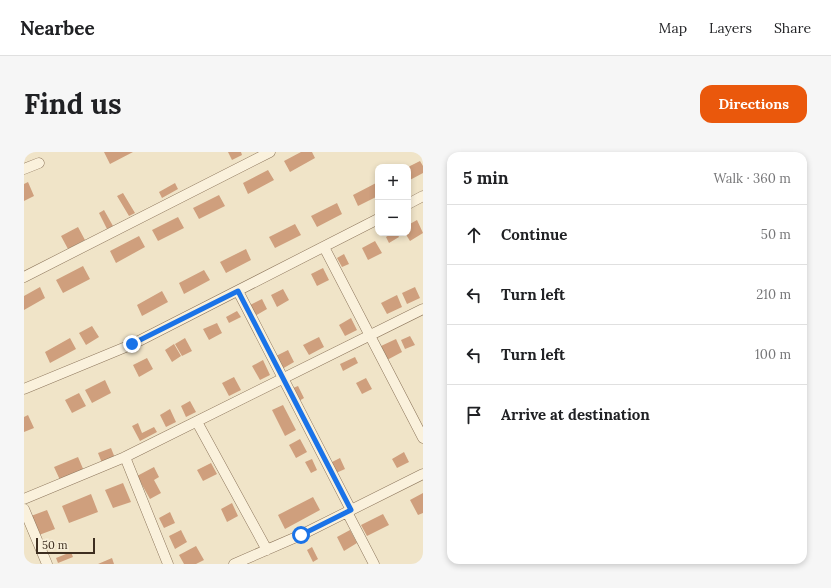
<!DOCTYPE html>
<meta charset="utf-8">
<style>
:root{--surface:#fff;--page:#f6f6f6;--text:#202124;--muted:#757577;--line:#e0e0e0;--accent:#ea580c}
body{margin:0;font-family:Lora,serif;background:var(--page);color:var(--text)}
.controls{position:absolute;right:12px;top:12px;display:grid;overflow:hidden;border-radius:8px;box-shadow:0 2px 6px #0003}
.controls button{width:36px;height:36px;display:grid;place-items:center;padding:0;border:0;border-bottom:1px solid var(--line);background:var(--surface);color:var(--text);font:20px sans-serif}
.scale{position:absolute;left:12px;bottom:10px;width:59px;box-sizing:border-box;padding-left:4px;border:2px solid #3d2e20;border-top:0;font-size:11px;line-height:14px;white-space:nowrap;color:#3d2e20;-webkit-text-stroke:3px #f7eed8;paint-order:stroke}
.stop{position:absolute;width:12px;height:12px;margin:-9px;border:3px solid #1a73e8;border-radius:50%;background:#fff}
.stop.end{background:#1a73e8;border-color:#fff;box-shadow:0 1px 4px #0008}
.list{margin:0;padding:0;list-style:none}
h2{display:flex;justify-content:space-between;align-items:center;height:52px;margin:0;padding:0 16px;font-size:17px}
h2 small{font-size:13px;font-weight:400;color:var(--muted)}
.list li{display:grid;grid-template-columns:26px 1fr auto;gap:12px;align-items:center;box-sizing:border-box;height:60px;padding:0 16px;border-top:1px solid var(--line)}
.list b{display:block;font-size:15px;white-space:nowrap}
.list em{font-size:13px;font-style:normal;color:var(--muted)}
.icon{flex:none;width:22px;height:22px;fill:none;stroke:currentColor;stroke-width:2;stroke-linecap:round;stroke-linejoin:round}
.map{position:relative;flex:none;width:399px;height:412px;overflow:hidden;border-radius:12px}
header{display:flex;align-items:center;gap:24px;box-sizing:border-box;height:56px;padding:0 20px;background:var(--surface);border-bottom:1px solid var(--line)}
header strong{font-size:19px}
nav{display:flex;gap:22px;margin-inline-start:auto;font-size:14px}
.intro{display:flex;align-items:center;justify-content:space-between;box-sizing:border-box;height:96px;padding:0 24px}
h1{margin:0;font-size:28px}
.button{padding:10px 18px;border-radius:12px;background:var(--accent);color:#fff;font-size:14px;font-weight:700}
main{display:flex;gap:24px;padding:0 24px}
aside{flex:1;background:var(--surface);border-radius:12px;box-shadow:0 2px 6px #0003}
.map>svg:first-child{display:block}
.building{fill:#cf9f7d}
.lines{fill:none;stroke-linecap:round;stroke-linejoin:round}
.minor-casing{stroke:#8d765c;stroke-width:11}
.minor{stroke:#faf1dc;stroke-width:10}
.route{stroke:#1a73e8;stroke-width:5}
</style>
<header>
<strong>Nearbee</strong>
<nav><a>Map</a><a>Layers</a><a>Share</a></nav>
</header>
<div class="intro"><h1>Find us</h1><a class="button">Directions</a></div>
<main>
<div class="map">
<svg width="399" height="412" viewBox="0 0 399 412">
<rect width="100%" height="100%" fill="#f0e4c8"/>
<path class="building" d="M80,0H109L86,12Z
M204,0H217L218,3L208,8Z
M277,0H288L291,6L266,20L260,9Z
M396,9L399,14V21L384,29V15Z
M244,18L250,28L224,42L219,31Z
M4,30L10,44L0,49V32Z
M354,30V44L334,54L329,43Z
M151,31L154,37L138,46L135,40Z
M99,41L111,61L105,64L93,44Z
M195,43L201,54L175,67L169,56Z
M313,51L318,62L293,75L287,64Z
M80,58L89,74L83,77L75,61Z
M154,65L160,76L134,89L128,78Z
M393,68L399,81L386,89L381,81H384V73Z
M271,72L277,83L251,96L245,85Z
M54,75L61,88L44,97L37,84Z
M368,81H373L375,85L365,91L362,85Z
M115,84L121,95L92,111L86,99Z
M351,89L358,101L344,108L338,96Z
M222,97L227,108L202,121L196,110Z
M320,102L325,112L318,115L313,106Z
M59,114L66,127L39,141L32,128Z
M299,116L305,128L293,134L287,122Z
M180,118L186,128L160,142L155,131Z
M16,135L21,146L0,158V144Z
M391,135L396,146L383,152L378,141Z
M259,137L265,148L253,155L247,143Z
M138,139L144,150L118,164L113,153Z
M373,143L378,155L363,162L357,151Z
M238,147L243,157L231,164L226,153Z
M213,159L217,165L205,171L202,165Z
M327,166L333,178L321,184L315,173Z
M193,171L198,181L185,188L179,177Z
M68,174L75,185L62,193L55,181Z
M386,184L391,193L381,197L377,188Z
M295,185L300,195L285,203L279,193Z
M46,186L52,197L26,211L21,200Z
M161,186L168,199L158,204L151,192Z
M372,187L378,200L363,208L357,194Z
M150,192L157,204L148,210L141,198Z
M264,198L270,210L258,217L252,204Z
M331,205L334,211L319,219L316,212Z
M123,206L129,217L115,225L109,213Z
M239,208L246,223L236,228L228,214Z
M210,225L217,238L205,244L198,231Z
M342,226L348,237L338,242L332,231Z
M81,228L87,241L68,251L61,238Z
M274,234L280,246L275,249L269,236Z
M55,241L62,254L48,261L41,248Z
M166,249L172,260L162,265L157,254Z
M259,253L272,278L261,284L248,258Z
M146,257L152,270L142,275L136,263Z
M4,263L10,276L0,280V265Z
M114,271L118,281L130,275L133,280L116,289L108,274Z
M276,287L283,300L272,306L265,293Z
M87,296L91,306L78,311L74,301Z
M380,300L385,310L373,316L368,307Z
M54,305L60,319L36,328L30,315Z
M316,306L321,317L312,321L306,311Z
M288,307L293,318L287,321L281,310Z
M187,311L193,322L179,329L173,318Z
M130,315L135,325L130,328L137,341L126,347L113,324Z
M99,331L107,350L89,356L81,338Z
M399,341V361L394,363L386,348Z
M67,342L74,360L45,371L38,354Z
M289,345L296,358L261,377L254,363Z
M208,351L214,364L203,370L197,357Z
M23,358L31,377L15,383L7,364Z
M146,360L151,371L140,376L135,366Z
M359,362L365,373L343,384L337,373Z
M157,378L163,390L151,397L145,384Z
M326,378L333,391L320,399L313,385Z
M172,394L180,408L172,412H160L155,403Z
M288,395L294,407L289,410L283,398Z
M47,400L49,405L34,411L32,406Z
M88,406L90,412H74Z"/>
<g class="lines">
<g class="minor-casing">
<path id="minor" d="M0,17L15,11
M384,52L399,44
M300,95L399,286
M0,125L246,0
M214,139L327,358
M0,237L109,192L354,67
M173,270L243,398
M101,305L144,412
M0,347L101,305L399,157
M0,357L23,412
M323,360L350,412
M210,412L277,383L399,322"/>
</g>
<use href="#minor" class="minor"/>
</g>
<g class="lines">
<path class="route" d="M108,192L214,139L327,358L277,383"/>
</g>
</svg>
<div class="controls">
<button>+</button>
<button>−</button>
</div>
<div class="scale">50 m</div>
<div class="stop" style="left:277px;top:383px"></div>
<div class="stop end" style="left:108px;top:192px"></div>
</div>
<aside>
<h2>5 min<small>Walk · 360 m</small></h2>
<ul class="list">
<li><svg class="icon" aria-label="ahead" viewBox="0 0 24 24"><path d="M12 20V5M6 11l6-6 6 6"/></svg><div><b>Continue</b></div><em>50 m</em></li>
<li><svg class="icon" aria-label="left" viewBox="0 0 24 24"><path d="M17 20v-9H6M10 6l-5 5 5 5"/></svg><div><b>Turn left</b></div><em>210 m</em></li>
<li><svg class="icon" aria-label="left" viewBox="0 0 24 24"><path d="M17 20v-9H6M10 6l-5 5 5 5"/></svg><div><b>Turn left</b></div><em>100 m</em></li>
<li><svg class="icon" aria-label="arrive" viewBox="0 0 24 24"><path d="M6 21V4h12l-3 4 3 4H6"/></svg><div><b>Arrive at destination</b></div></li>
</ul>
</aside>
</main>
